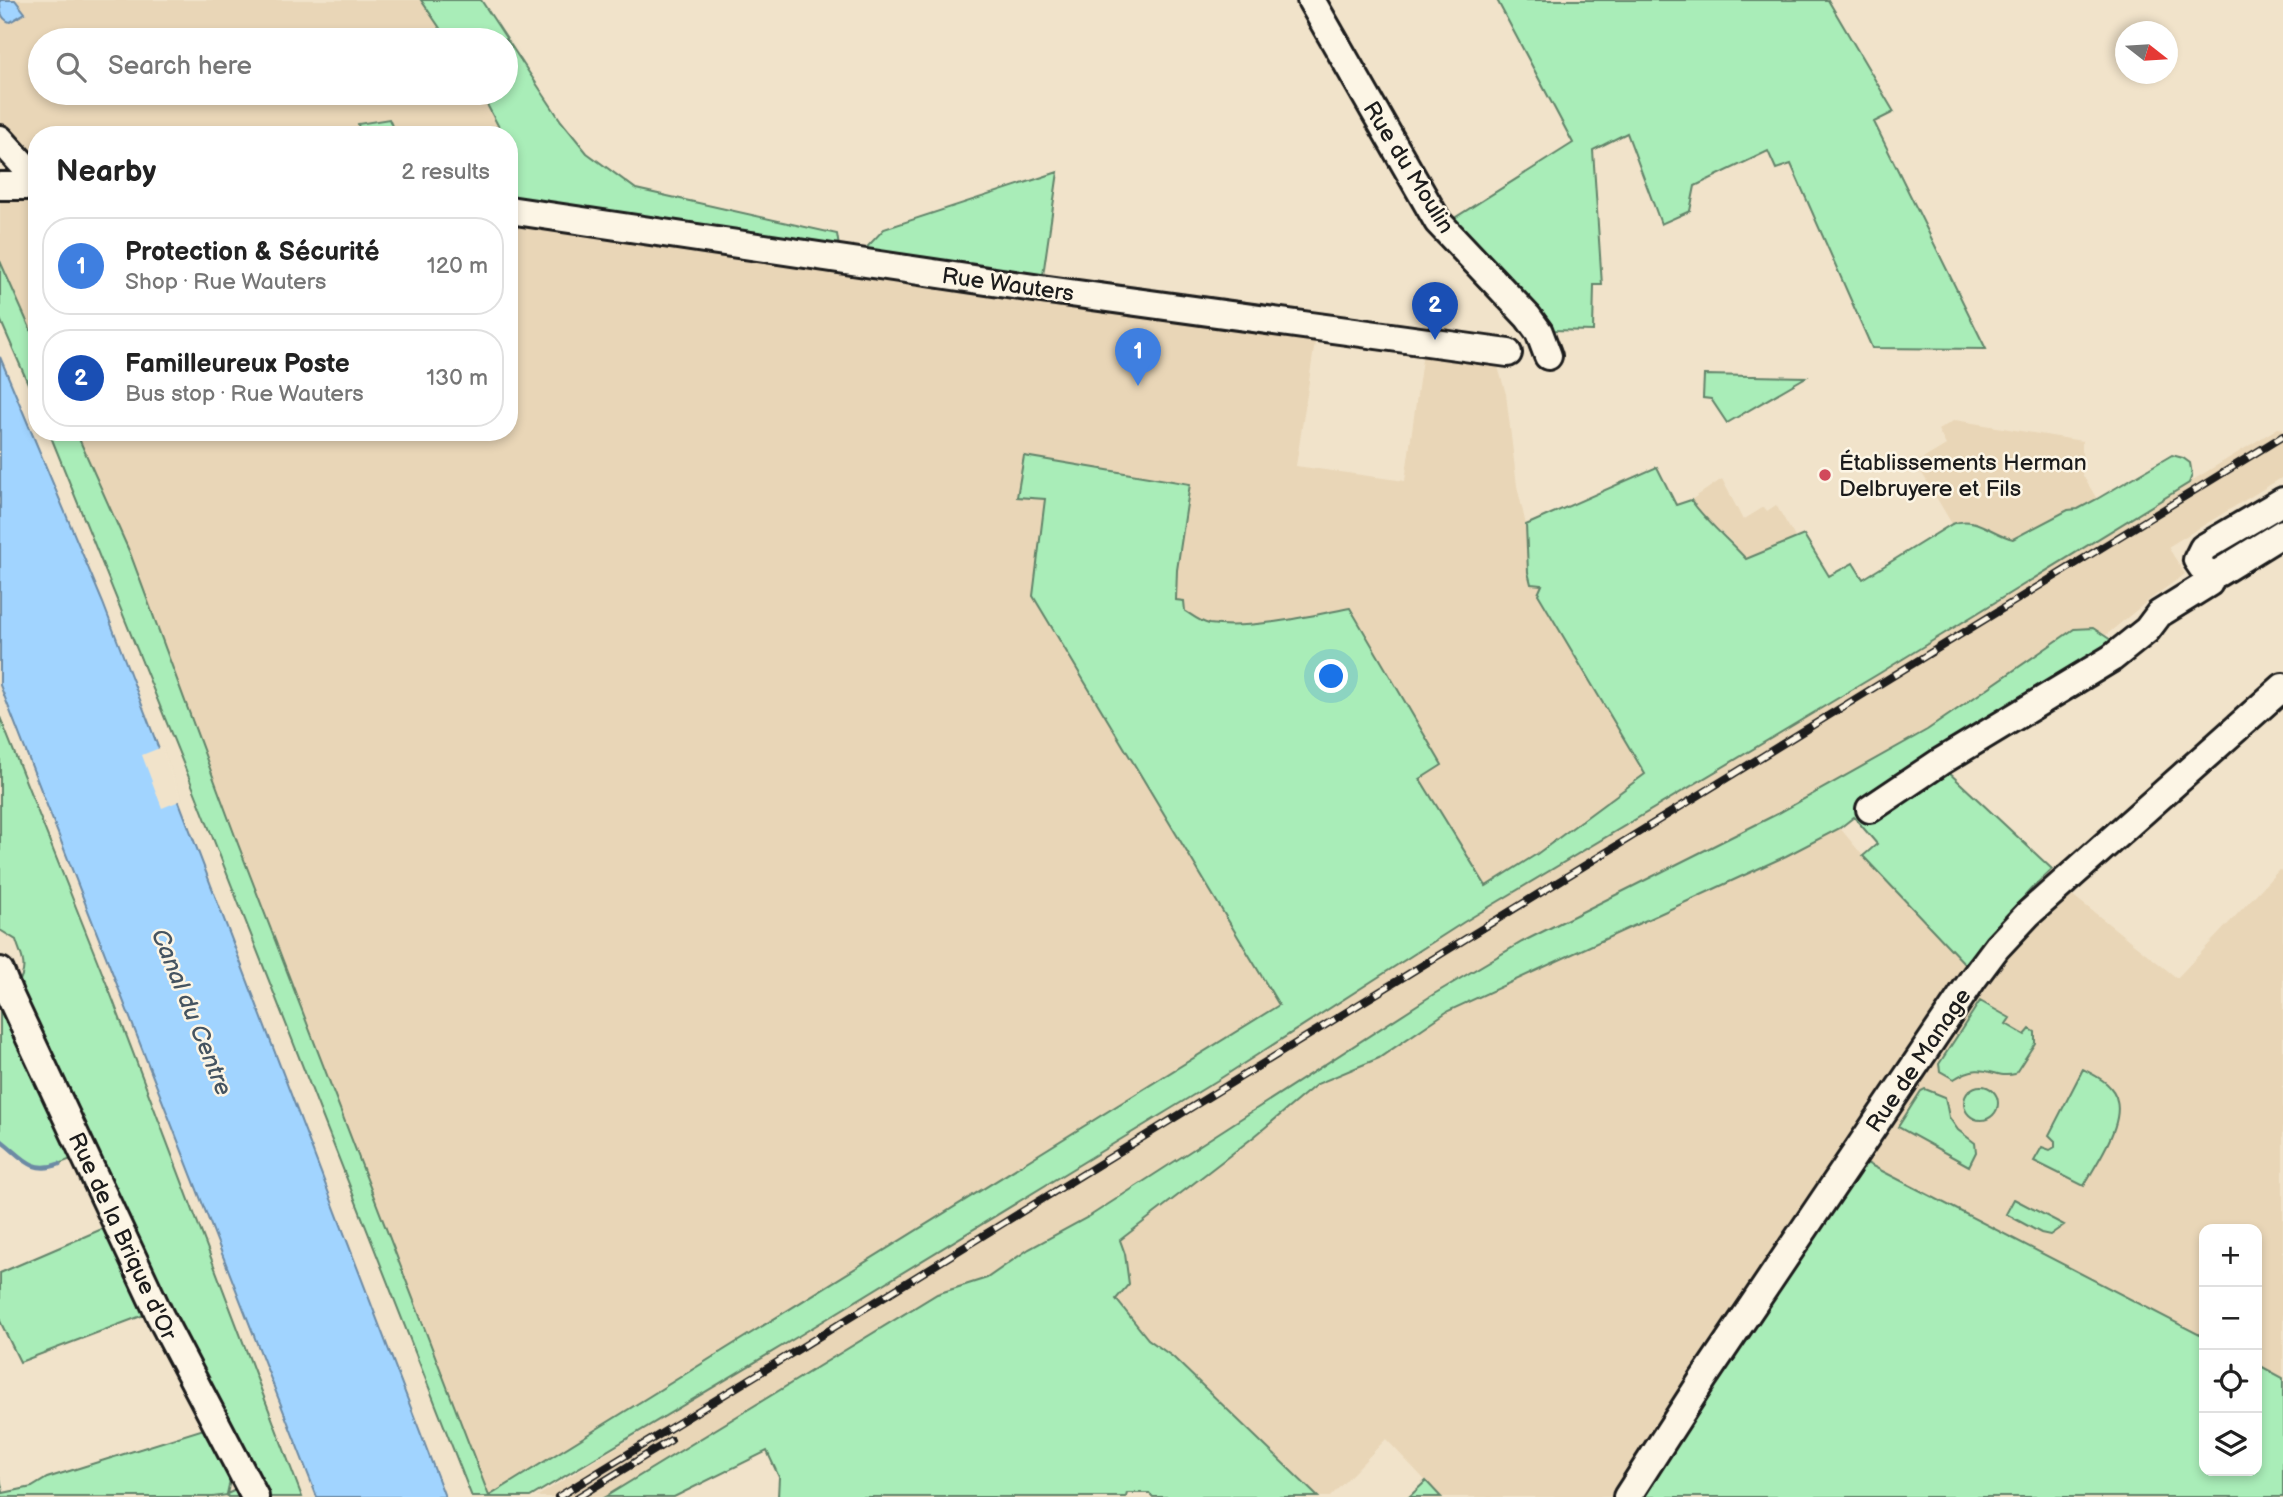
<!DOCTYPE html>
<meta charset="utf-8">
<style>
:root{--surface:#fff;--page:#f6f6f6;--text:#222;--muted:#767676;--line:#e0e0e0;--accent:#d1495b}
body{margin:0;font-family:"Balsamiq Sans",sans-serif;background:var(--page);color:var(--text)}
.controls{position:absolute;right:21px;bottom:21px;display:grid;overflow:hidden;border-radius:14px;box-shadow:0 4px 10px #0003}
.controls button{width:63px;height:63px;display:grid;place-items:center;padding:0;border:0;border-bottom:2px solid var(--line);background:var(--surface);color:var(--text);font:35px sans-serif}
.compass{position:absolute;left:2115px;top:21px;width:63px;height:63px;border-radius:50%;background:var(--surface);box-shadow:0 4px 10px #0003;rotate:107deg}
.you{position:absolute;left:1332px;top:677px;width:24px;height:24px;margin:-18px;border:5px solid #fff;border-radius:50%;background:#1a73e8;box-shadow:0 0 0 10px #1a73e833}
.badge{display:grid;place-items:center;width:46px;height:46px;border-radius:50%;background:var(--accent);color:#fff;font-size:23px;font-weight:700}
.pin{position:absolute;translate:-50% -58px;filter:drop-shadow(0 2px 4px #0008)}
.pin::after{content:'';position:absolute;top:37px;width:24px;height:21px;background:inherit;clip-path:polygon(0 0,100% 0,50% 100%)}
.list{margin:0;padding:0;list-style:none}
h2{display:flex;justify-content:space-between;align-items:center;height:91px;margin:0;padding:0 28px;font-size:30px}
h2 small{font-size:23px;font-weight:400;color:var(--muted)}
.list li{display:grid;grid-template-columns:46px 1fr auto;gap:21px;align-items:center;box-sizing:border-box;height:98px;margin:0 14px 14px;padding:0 14px;border:2px solid var(--line);border-radius:28px}
.list b{display:block;font-size:26px;white-space:nowrap}
.list p{margin:0;font-size:23px;white-space:nowrap;color:var(--muted)}
.list em{font-size:23px;font-style:normal;color:var(--muted)}
.icon{flex:none;width:38px;height:38px;fill:none;stroke:currentColor;stroke-width:2;stroke-linecap:round;stroke-linejoin:round}
.map{position:relative;flex:none;width:2283px;height:1497px;overflow:hidden}
.search{position:absolute;background:var(--surface);box-shadow:0 4px 10px #0003;left:28px;top:28px;width:490px;height:77px;display:flex;align-items:center;gap:18px;box-sizing:border-box;padding:0 24px;border-radius:38px;color:var(--muted);font-size:26px}
.panel{position:absolute;background:var(--surface);box-shadow:0 4px 10px #0003;left:28px;top:126px;width:490px;height:315px;border-radius:28px}
.map>svg:first-child{display:block}
.built{fill:#e9d6b7}
.green{fill:#a9edb8;stroke:#62846a;stroke-width:2}
.water{fill:#a1d4ff;stroke:#6c8aa4;stroke-width:2}
.pier{fill:#f1e3ca}
.lines{fill:none;stroke-linecap:round;stroke-linejoin:round}
.stream{stroke:#6c8aa4;stroke-width:5}
.minor-casing{stroke:#1c1c1c;stroke-width:32}
.minor{stroke:#fcf5e5;stroke-width:26}
.rail-casing{stroke:#1c1c1c;stroke-width:8}
.rail{stroke:#fcf5e5;stroke-width:5;stroke-dasharray:16;stroke-linecap:butt}
.poi-dot{fill:#d1495b;stroke:#fcf5e5;stroke-width:2.5}
.labels{text-anchor:middle;stroke-width:5;stroke-linejoin:round;paint-order:stroke}
.street-label{font-size:23px;fill:#1c1c1c;stroke:#fcf5e5}
.poi-label{font-size:23px;fill:#1c1c1c;stroke:#fcf5e5;text-anchor:start}
.water-label{font-size:24px;font-style:italic;fill:#445360;stroke:#fcf5e5}
</style>
<div class="map">
<svg width="2283" height="1497" viewBox="0 0 2283 1497">
<rect width="100%" height="100%" fill="#f1e3ca"/>
<filter id="ink" filterUnits="userSpaceOnUse"><feTurbulence type="fractalNoise" baseFrequency=".0143" numOctaves="2"/><feDisplacementMap in="SourceGraphic" scale="14" xChannelSelector="R" yChannelSelector="G"/><feConvolveMatrix kernelMatrix="1 2 1 2 8 2 1 2 1" color-interpolation-filters="sRGB"/></filter>
<g filter="url(#ink)">
<path class="built" d="M0,0H421L448,40H40V93H481L503,135H37V180L0,139Z
M0,186H37V344L0,261Z
M509,210L1312,325L1310,341L1315,342L1296,466L1405,481L1423,352L1493,363L1498,367L1506,394L1517,486L1526,525L1528,572L1542,585L1538,595L1663,804L2278,428L2283,429V477L2168,547L2185,574L2149,600L2106,635L2093,628L2074,629L1927,730L1777,814L1522,942L1434,994L1090,1216L1029,1249L987,1279L936,1294L605,1497H536L719,1384L530,1497H489L238,844L130,553L76,432H509Z
M1955,420L2082,441V474L2097,499L2078,509L2067,510L2013,539L1998,535L1979,523L1963,520L1952,524L1916,463L1946,445L1938,430Z
M1722,479L1743,520L1764,507L1767,511L1776,505L1796,539L1746,559L1731,541L1701,514L1691,500Z
M1840,828L1863,856L1976,974L2038,906L2049,916L2071,894L2177,978L2279,870L2283,871V1378L2257,1364V1229H2204V1337L1854,1156L1627,1497H1441L1386,1439L1330,1497H1318L1173,1357L1148,1339L1116,1298L1129,1284L1125,1254L1120,1240L1255,1136L1317,1084L1379,1058L1448,1011L1786,856Z"/>
<path class="green" d="M421,0H481L561,121L587,153L636,189L837,234L841,259L509,210V150H511L509,135H503L481,93H506V40H448Z
M1497,0H1828L1894,112L1874,122L1986,349L1872,348L1791,164L1776,169L1768,151L1695,186L1690,211L1661,224L1627,133L1593,150L1602,285H1594L1593,331L1551,330L1535,304L1453,219L1573,143Z
M389,119L396,135H360L358,124Z
M1058,172L1041,289L854,261L884,229Z
M0,261L37,344V404L0,319Z
M1704,375L1806,377L1727,423L1711,399L1703,398Z
M49,432H76L130,553L238,844L489,1496L1279,1005L1033,596L1045,499L1017,497L1024,456L1190,484L1177,570L1176,600L1184,601L1185,611C1193,616 1200,622 1209,624C1250,630 1309,616 1350,608L1442,765L1420,779L1486,886L1537,854L1645,774L1538,594L1542,585L1531,584L1528,572L1526,525L1657,467L1676,505L1691,500C1706,522 1728,539 1746,559L1804,535L1829,576L1853,563L1863,579L1952,524C1976,515 1990,533 2013,539L2068,510L2078,509L2097,499L2172,455L2183,458L2190,463L2192,475L2189,483L1880,673L1464,922L1218,1080L797,1337L530,1497H472L196,795Z
M2093,628L2114,642L1945,769L2052,869L2031,889L1965,964L1863,856L1877,844L1854,817L1840,828L1786,856L1448,1011L1379,1058L1317,1084L1255,1136L1120,1240L1125,1254L1129,1284L1116,1299L1148,1339L1173,1357L1318,1497H1153L1149,1493H1127L1126,1497H778L779,1477L767,1451L674,1497H605L937,1294L987,1278L1029,1249L1090,1216L1434,994L1522,942L1777,814L1927,730L2074,629Z
M0,717L111,995L302,1497H255L231,1476L227,1494L240,1488L253,1497H228L227,1495L213,1497H0V1478L3,1493L32,1487L47,1478L217,1425L157,1310L20,1362L0,1321V1273L116,1223L84,1154C30,1175 44,1172 0,1140V1000C13,994 26,977 23,962C22,955 18,947 16,940L0,930Z
M1980,1001L2010,1018L2006,1024L2025,1035L2030,1029L2035,1032V1043L2015,1074C1993,1080 1985,1059 1954,1079L1940,1071L1939,1064Z
M2083,1069C2092,1074 2104,1079 2110,1087C2134,1113 2097,1161 2084,1186L2034,1161L2042,1147L2050,1150L2055,1147V1141L2049,1135Z
M1964 1103a17 17 0 1 1 34 0a17 17 0 1 1-34 0Z
M1925,1089L1945,1097L1949,1117L1958,1130L1975,1143L1976,1152L1969,1166L1898,1127L1921,1091Z
M1853,1156L2204,1337V1471H2257V1364L2283,1378V1497H1627Z
M2014,1199L2064,1225L2050,1235L2041,1233L2006,1214Z
M1426,1481L1441,1497H1409Z"/>
<path class="water" d="M0,0H15L25,13L10,22C0,19 0,9 0,0Z
M0,357L103,603L445,1497H317L0,685Z"/>
<path class="pier" d="M162,747L182,800L162,808L142,755Z"/>
<g class="lines">
<path class="stream" d="M0,1140C22,1156 31,1175 59,1164"/>
<g class="minor-casing">
<path id="minor" d="M1311,0L1438,222L1528,317L1539,332L1548,356
M0,139L37,180
M0,186H37
M509,210L1041,289L1508,353
M2283,501L2203,548L2197,560L2206,573H2218L2283,533
M1870,809L1940,762L2112,658L2147,630L2159,614L2209,583
M0,971L10,996L160,1316L255,1497
M1627,1497L1703,1379L1973,979L1997,947L2028,914L2283,687"/>
</g>
<use href="#minor" class="minor"/>
<g class="rail-casing">
<path id="rail" d="M558,1497L2283,436
M578,1497L671,1440"/>
</g>
<use href="#rail" class="rail"/>
</g>
</g>
<circle class="poi-dot" cx="1825" cy="475" r="7"/>
<g class="labels">
<g class="street-label">
<text transform="translate(1409 167) rotate(58)" y="8">Rue du Moulin</text>
<text transform="translate(1008 284) rotate(8)" y="8">Rue Wauters</text>
<text transform="translate(1918 1060) rotate(-56)" y="8">Rue de Manage</text>
<text transform="translate(123 1236) rotate(65)" y="8">Rue de la Brique d'Or</text>
</g>
<g class="poi-label">
<text x="1839" y="470">Établissements Herman<tspan x="1839" dy="26">Delbruyere et Fils</tspan></text>
</g>
<g class="water-label">
<text transform="translate(192 1012) rotate(68)" y="8">Canal du Centre</text>
</g>
</g>
</svg>
<div class="controls">
<button>+</button>
<button>−</button>
<button><svg class="icon" aria-label="locate" viewBox="0 0 24 24"><circle cx="12" cy="12" r="6"/><path d="M12 2v4M12 18v4M2 12h4M18 12h4"/></svg></button>
<button><svg class="icon" aria-label="layers" viewBox="0 0 24 24"><path d="M12 4l9 5-9 5-9-5zM3 14l9 5 9-5"/></svg></button>
</div>
<svg class="compass" viewBox="-18 -18 36 36"><path d="M0-13l5 13h-10z" fill="#e53935"/><path d="M0 13l5-13h-10z" fill="#767676"/></svg>
<div class="you"></div>
<div class="pin badge" style="left:1138px;top:386px;background:#3f7fe0">1</div>
<div class="pin badge" style="left:1435px;top:340px;background:#1a4fb4">2</div>
<div class="search"><svg class="icon" aria-label="search" viewBox="0 0 24 24"><circle cx="10" cy="10" r="6"/><path d="M15 15l6 6"/></svg>Search here</div>
<section class="panel">
<h2>Nearby<small>2 results</small></h2>
<ul class="list">
<li><span class="badge" style="background:#3f7fe0">1</span><div><b>Protection &amp; Sécurité</b><p>Shop · Rue Wauters</p></div><em>120 m</em></li>
<li><span class="badge" style="background:#1a4fb4">2</span><div><b>Familleureux Poste</b><p>Bus stop · Rue Wauters</p></div><em>130 m</em></li>
</ul>
</section>
</div>
